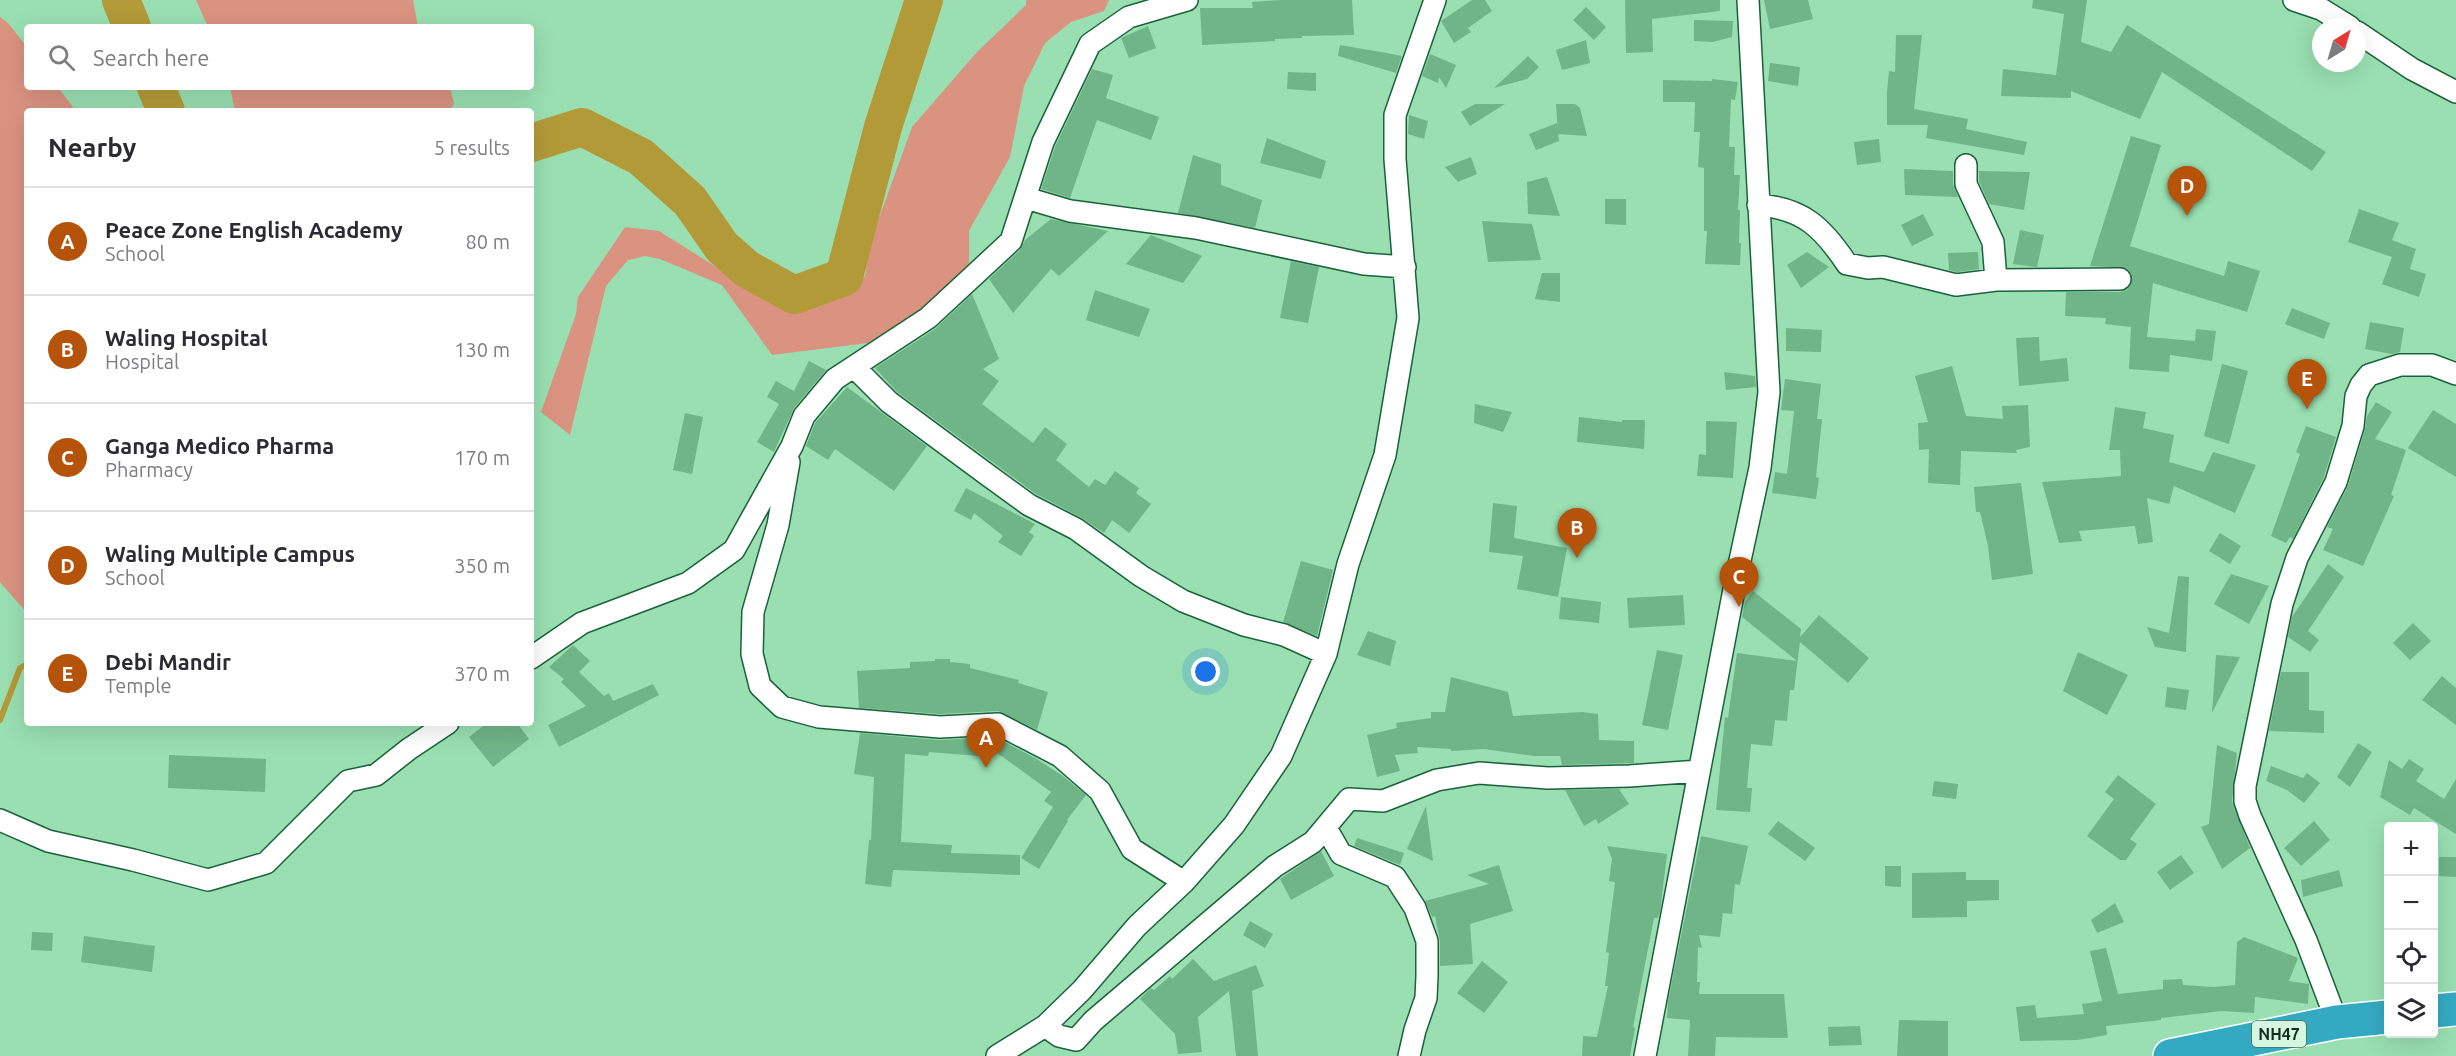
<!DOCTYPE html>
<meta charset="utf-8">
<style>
:root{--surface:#fff;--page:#f7f7f7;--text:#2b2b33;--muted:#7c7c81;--line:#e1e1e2;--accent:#b45309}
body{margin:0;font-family:Ubuntu,sans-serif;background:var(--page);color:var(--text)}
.controls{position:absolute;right:18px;bottom:18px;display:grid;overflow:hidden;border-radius:6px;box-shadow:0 6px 24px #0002}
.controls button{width:54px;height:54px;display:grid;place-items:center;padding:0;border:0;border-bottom:2px solid var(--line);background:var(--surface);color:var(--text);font:30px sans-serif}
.compass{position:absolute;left:2312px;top:18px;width:54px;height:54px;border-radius:50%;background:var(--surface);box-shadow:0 6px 24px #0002;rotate:37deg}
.you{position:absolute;left:1206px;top:672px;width:21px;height:21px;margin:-15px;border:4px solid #fff;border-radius:50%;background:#1a73e8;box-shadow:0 0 0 9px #1a73e833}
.badge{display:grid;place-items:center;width:39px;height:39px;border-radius:50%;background:var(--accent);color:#fff;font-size:20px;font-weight:700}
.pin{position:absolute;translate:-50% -50px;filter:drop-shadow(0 2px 3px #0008)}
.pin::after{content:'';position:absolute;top:32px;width:21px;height:18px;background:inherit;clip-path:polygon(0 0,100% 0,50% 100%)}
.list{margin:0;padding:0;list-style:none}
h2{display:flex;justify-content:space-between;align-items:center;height:78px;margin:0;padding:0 24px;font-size:26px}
h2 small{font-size:20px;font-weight:400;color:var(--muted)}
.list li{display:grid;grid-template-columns:39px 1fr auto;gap:18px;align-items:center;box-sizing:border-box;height:108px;padding:0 24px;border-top:2px solid var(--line)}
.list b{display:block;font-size:22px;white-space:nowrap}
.list p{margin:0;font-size:20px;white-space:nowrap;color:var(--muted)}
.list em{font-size:20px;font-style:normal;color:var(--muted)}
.icon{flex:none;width:33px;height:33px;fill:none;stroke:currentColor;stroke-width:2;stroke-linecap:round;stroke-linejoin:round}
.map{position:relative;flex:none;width:2456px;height:1056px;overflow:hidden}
.search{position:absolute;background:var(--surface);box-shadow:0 6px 24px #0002;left:24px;top:24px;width:510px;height:66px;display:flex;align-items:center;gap:15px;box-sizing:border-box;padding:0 21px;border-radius:6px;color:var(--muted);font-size:22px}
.panel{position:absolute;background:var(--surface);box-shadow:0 6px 24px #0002;left:24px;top:108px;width:510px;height:618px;border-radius:6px}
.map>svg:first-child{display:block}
.green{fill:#da9381}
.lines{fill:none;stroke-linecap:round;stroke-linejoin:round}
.stream{stroke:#b39a39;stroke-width:6}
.river{stroke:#b39a39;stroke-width:38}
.building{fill:#70b588}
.street-casing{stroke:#1a623a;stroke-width:24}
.highway-casing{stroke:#fff;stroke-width:36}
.street{stroke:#fff;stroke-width:21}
.highway{stroke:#34aac2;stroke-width:33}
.labels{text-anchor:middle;stroke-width:6;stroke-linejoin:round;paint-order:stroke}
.shield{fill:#d5f7df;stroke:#4c6a56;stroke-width:1.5}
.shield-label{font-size:16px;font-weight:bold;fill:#112e1c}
</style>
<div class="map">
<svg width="2456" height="1056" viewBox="0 0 2456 1056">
<rect width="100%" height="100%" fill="#99dfb1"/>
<path class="green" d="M196,0H413L418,27H208Z
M1026,0H1109L1104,11L1071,22L1045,43L1024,86L1010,157L969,231V264L952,292L868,343L772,355L722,285L660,259L645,256L628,260L606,286L570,435L541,412L576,314L578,297L625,227L659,231L770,301L805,303L854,288L865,276L870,243L912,127L977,52L1026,5Z
M0,17L8,23L27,47V87H58L76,111H27V613L0,582Z
M230,87H450L454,104L449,111H235Z"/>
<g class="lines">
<path class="stream" d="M0,720L20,668L27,664"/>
<path class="river" d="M121,0L132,27
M156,87L166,111
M531,143L582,127L641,157L690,201L722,247L747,269L794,295L844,277L883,127L924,0"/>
</g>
<path class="building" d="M1280,0H1352L1354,35L1302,36V38L1275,39V41L1202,45L1200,8H1253L1252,2Z
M1472,0H1485L1492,11L1468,28L1471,32L1454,43L1441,21Z
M1625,0H1720V11L1652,19L1653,52L1626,53Z
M1764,0H1808L1813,19L1770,29Z
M2033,0H2087L2081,42L2111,52L2127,25L2326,152L2312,171L2162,72L2140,119L2071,91V98L2001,96L2003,69L2056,75L2064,14L2032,8Z
M1586,7L1606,27L1594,40L1573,20Z
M1694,20L1733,21L1732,37L1713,42L1694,41Z
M1148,26L1156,48L1129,58L1121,38Z
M1896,35H1922L1914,109L1968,119L1966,129L2027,142L2024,155L1926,138L1928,125H1887V91L1889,71L1895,72Z
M1586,40L1590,63L1562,70L1556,50Z
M1340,45L1387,53L1402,56L1396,73L1338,56Z
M1430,54L1456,65L1446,88L1439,77L1438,83L1422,76Z
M1528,56L1539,67L1527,79L1494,88Z
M1770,63L1800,67L1798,86L1768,81Z
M1092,69L1113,75L1106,98L1159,117L1151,140L1097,120L1070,198L1041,189L1055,147Z
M1288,72L1316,73V91L1287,89Z
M1712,79L1738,82L1735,100L1731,99L1729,147H1735L1734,175H1740L1738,210H1740L1739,243H1741L1740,265L1705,264L1707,231H1704V168L1698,167L1700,132H1694L1695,102H1663V80L1712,81Z
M1475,104H1505L1470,126L1461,112Z
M1556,104H1575L1580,108L1587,136L1558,134Z
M1409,115L1428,121L1424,139L1408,134Z
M1557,123L1559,141L1536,150L1529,134Z
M2131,136L2161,145L2130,246L2224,276L2228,261L2260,271L2247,312L2153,283L2147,337L2195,341L2196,329L2216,331L2212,361L2170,355L2169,372L2129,369L2131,327L2105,324L2106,318L2065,316L2066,292H2120L2127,290L2131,285V273L2126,268L2090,266Z
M1267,138L1326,161L1321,179L1260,163Z
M1879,139L1881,162L1857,165L1854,142Z
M1193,155L1221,164V185L1262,200L1255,228L1178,213Z
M1471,157L1477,174L1458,182L1445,167Z
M1904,169L1953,171V184L1958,197L1905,195Z
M1979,171L2030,172L2024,210L1989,204L1979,181Z
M1547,177L1560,216L1528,214L1527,182Z
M1605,199H1626V225L1605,224Z
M2359,209L2399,223L2392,240L2416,249L2410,269L2426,274L2419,297L2382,284L2392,257L2348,242Z
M1923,214L1934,235L1912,246L1901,225Z
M1051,219L1108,231L1059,276L1051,269L1013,313L989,279L1020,250L1025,240Z
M1482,221L1532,224L1541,260L1488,262Z
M2020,230L2044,235L2037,267L2013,264Z
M1151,235L1202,256L1183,283L1126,264Z
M1807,252L1829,267L1801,288L1787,265Z
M1978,252L1979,269L1957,272L1949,270L1948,253Z
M1291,261L1319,267L1308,323L1280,318Z
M1542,273H1560V302L1535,299Z
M1095,290L1150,309L1139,337L1086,320Z
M972,294L999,359L983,369L999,381L982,404L1033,443L1045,427L1067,444L1056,460L1089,487L1095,479L1105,485L1115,471L1139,488L1136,493L1151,504L1129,533L1112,520L1104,533L1082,518L1036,494L897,392L875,368L935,329Z
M2292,308L2330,323L2324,339L2285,324Z
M2370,322L2404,328L2400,352L2392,354L2365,349Z
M1786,328L1822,330L1821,352L1786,351Z
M2039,337L2040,361L2067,358L2069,381L2019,386L2016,338Z
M809,361L826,370L794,408L774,452L757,442L779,404L767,397L776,381L794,391Z
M2222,364L2248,371L2229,444L2204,436Z
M1952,366L1966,416L2003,419L2002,406L2028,405L2030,447L2016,450L2017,453L1961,451L1960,485L1928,483L1929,449L1919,450L1918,423L1928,422L1915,376Z
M1724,372L1755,376L1756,387L1726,390Z
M1785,379L1821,384L1817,419H1822L1816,477L1819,478L1816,499L1772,493L1775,472L1787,474L1794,411L1781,410Z
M847,387L927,446L894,491L835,449L828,460L806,446L815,423Z
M2376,402L2392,412L2375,439L2406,450L2391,495L2394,496L2363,566L2323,550L2333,529L2327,527L2348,486L2365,429L2367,416Z
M1475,404L1512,412L1503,432L1474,423Z
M2115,407L2146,412L2143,428L2174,435L2169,462L2204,472L2213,452L2256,465L2235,513L2174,486L2169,504L2147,498L2153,542L2138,544L2135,526L2079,531L2082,541L2059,543L2042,482L2121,476L2120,450H2109Z
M2433,410L2456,424V477L2408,448Z
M685,413L703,417L692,474L673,470Z
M1579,417L1622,422V420H1645L1644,449L1577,442Z
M1706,421L1737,422L1733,478L1697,476L1699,454L1706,455Z
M2306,426L2336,437L2324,477L2293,539L2290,537L2286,543L2271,536L2300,454L2296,452Z
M2021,483L2033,574L1992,580L1988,546L1980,512H1976L1974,487Z
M966,488L1035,524L1029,532L1034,536L1021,556L998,542L1003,536L974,513L971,520L954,511Z
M1493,503L1517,506L1514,538L1567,548L1558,597L1517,589L1523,556L1489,552Z
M2220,533L2241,546L2230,564L2209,551Z
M1301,561L1333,570L1317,636L1283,622Z
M2328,564L2344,577L2308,631L2319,640L2310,652L2288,637L2292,617Z
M2231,574L2269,586L2249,624L2214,604Z
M2178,576L2189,577L2186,652L2155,647L2147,627L2169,633Z
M1753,591L1801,629L1800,637L1819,615L1869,658L1848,683L1800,642L1794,690H1790L1787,721L1775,720L1772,746L1751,744L1747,788H1752L1750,812L1716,810L1725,717L1728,718L1737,653L1797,661L1742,617L1745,602Z
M1683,595L1685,625L1629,628L1627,598Z
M1561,597L1601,602L1599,623L1559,619Z
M2413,623L2431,641L2410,660L2393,643Z
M1368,631L1396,641L1390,666L1357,655Z
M573,645L590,661L579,672L604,696L609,693L613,701L653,684L659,695L559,747L548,725L586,706L561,682L564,679L549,667Z
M1657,650L1683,655L1668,730L1642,725Z
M2078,652L2128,675L2107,715L2063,691Z
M2216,655L2240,657L2212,713Z
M935,659H950V662L970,664V668L1019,680L1018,683L1048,692L1037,730L998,711L940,714L859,708L857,671L910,668V662L935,661Z
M2281,672H2309V710L2324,711V733L2269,731Z
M2442,676L2456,688V725L2422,700Z
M1451,677L1508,692L1513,716L1582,712L1598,714L1599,740L1634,741V763L1562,765L1560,756H1534L1484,749L1451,751V749L1417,747L1418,753L1395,755L1400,771L1377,777L1367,735L1397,728L1396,723L1431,718V712H1445Z
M2167,687L2189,690L2186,710L2165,707Z
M487,723H517L529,739L493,767L469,737Z
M860,733L939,740L995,737L1035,758L1063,776L1086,795L1067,820L1068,821L1039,869L1021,858L1053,807L1044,801L1051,792L978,739V756L929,752L928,756L905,754L901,842L952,845L951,853L1020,855V875L893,870L891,887L865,884L869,840H871L874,777L854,774Z
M2358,743L2372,752L2350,787L2337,777Z
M2217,745L2237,753L2232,801L2250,848L2222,869L2201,827L2209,824Z
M169,755L266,759L265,792L168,788Z
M2409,759L2424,769L2416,781L2444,799L2456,779V834L2414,808L2410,815L2380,797L2389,760L2402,769Z
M2271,766L2303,778L2307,773L2320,783L2304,803L2287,790L2266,781Z
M2118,775L2156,804L2130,839L2137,844L2126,860H2120L2087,836L2114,799L2105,792Z
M1934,781L1958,784L1956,799L1932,796Z
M1619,789L1629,804L1598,824L1596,819L1584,826L1565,790Z
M1426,806L1433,861L1407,849Z
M1778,821L1815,848L1805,861L1768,834Z
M2314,821L2330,840L2301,866L2284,848Z
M1701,836L1748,846L1740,885L1735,884L1732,914L1723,913L1720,937L1699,935L1702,948L1698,947L1697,982H1700L1699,994H1784L1788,1038L1716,1037L1715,1056H1688L1690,1020L1667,1018L1668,1001Z
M1357,838L1404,853L1400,865L1354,846Z
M1607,846L1667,854L1660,912L1658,918H1654L1633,1027L1635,1028L1630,1056H1582L1583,1036L1597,1037L1608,986H1605L1609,953L1606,952L1615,882L1609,881L1612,859Z
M1321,851L1334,876L1291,900L1280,879Z
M2181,855L2194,873L2170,890L2157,872Z
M2439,857H2456V877L2439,876Z
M1499,865L1513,911L1470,924L1473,964L1440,966V941L1435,916L1432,917L1425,901L1489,884L1467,875Z
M1885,866H1901V887L1885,886Z
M2339,870L2343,886L2303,897L2301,880Z
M1966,872V880H1999V900L1967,901V917L1912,918V873Z
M2115,903L2124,922L2097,933L2091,920Z
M1250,921L1273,934L1265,948L1243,935Z
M32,932L53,933L52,951L31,950Z
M84,936L155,946L152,972L81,962Z
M2244,937L2298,958L2289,981L2309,984L2308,1004L2255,997L2254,1013L2222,1011L2161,1018V1020L2106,1026L2107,1035L2078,1040L2020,1041L2016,1007L2035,1005L2037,1018L2084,1014L2082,1004L2102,1001L2090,951L2106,948L2118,994L2163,989V980L2182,979L2183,985L2214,987L2235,985L2237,942Z
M1193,959L1214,981L1256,965L1264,986L1252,991L1258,1056H1236L1229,991L1198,1017L1202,1052L1178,1054L1175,1034L1140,999L1151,988L1154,990L1170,976L1172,979Z
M1482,961L1508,982L1484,1013L1457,993Z
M1899,1020L1948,1021V1056H1897Z
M1860,1026L1862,1045L1829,1046L1828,1027Z"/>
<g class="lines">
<g class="street-casing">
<path id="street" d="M2294,0L2321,9L2350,27
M2357,32L2412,69L2456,92
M1966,165V184L1993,242L1996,280
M1026,198L1070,211L1196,228L1364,264L1405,267
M1758,205C1803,208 1823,228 1847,264L1868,268L1883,267L1956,285L1996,280L2120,279
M854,367L889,402L985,473L1029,505L1076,529L1141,576L1183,601L1244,625L1284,635L1326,654
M789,462L778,525L753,612L752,654L760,686L782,707L819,717L940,727L998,724L1060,756L1100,791L1132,849L1184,882
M531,658L582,623L688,583L734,550L792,446L804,416L835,379L928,318L1011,241L1043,142L1090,44L1129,17L1187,0
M0,820L48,841L133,860L208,880L266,863L348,781L376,775L409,749L448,723
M1326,828L1341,854L1395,877L1415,908L1427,941V976L1426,998L1415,1030L1409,1056
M2337,1022L2306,940L2250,816L2245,801V786L2282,604L2297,558L2336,482L2353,426L2356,396L2361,385L2369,375L2400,365H2432L2456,374
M1045,1026L1059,1036L1076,1040L1093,1021L1275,866L1313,842L1349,799L1383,801L1437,780L1479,773L1548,778L1629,776L1699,771
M997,1056L1045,1026L1082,990L1137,926L1184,882L1234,825L1281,756L1326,654L1348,564L1385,455L1408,318L1395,159V115L1435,0
M1645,1056L1736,579L1760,468L1769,392L1748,0"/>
</g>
<g class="highway-casing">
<path id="highway" d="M2434,1011L2456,1009
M2170,1056L2337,1022L2388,1017"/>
</g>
<use href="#street" class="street"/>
<use href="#highway" class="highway"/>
</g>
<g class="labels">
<rect class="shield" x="2252" y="1021" width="54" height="26" rx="4.5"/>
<g class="shield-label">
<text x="2279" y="1040">NH47</text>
</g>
</g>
</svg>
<div class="controls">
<button>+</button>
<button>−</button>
<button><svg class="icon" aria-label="locate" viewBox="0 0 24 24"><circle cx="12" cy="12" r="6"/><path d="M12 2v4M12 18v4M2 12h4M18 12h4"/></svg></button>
<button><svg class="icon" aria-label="layers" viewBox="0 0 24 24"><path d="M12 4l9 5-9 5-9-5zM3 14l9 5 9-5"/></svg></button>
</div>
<svg class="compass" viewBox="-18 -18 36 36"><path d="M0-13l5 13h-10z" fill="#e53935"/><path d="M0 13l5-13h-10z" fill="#7c7c81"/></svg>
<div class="you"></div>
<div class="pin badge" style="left:986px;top:768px">A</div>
<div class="pin badge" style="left:1577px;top:558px">B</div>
<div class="pin badge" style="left:1739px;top:607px">C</div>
<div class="pin badge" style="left:2187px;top:216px">D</div>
<div class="pin badge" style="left:2307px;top:409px">E</div>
<div class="search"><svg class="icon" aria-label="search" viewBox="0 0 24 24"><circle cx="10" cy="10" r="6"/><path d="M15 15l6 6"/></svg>Search here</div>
<section class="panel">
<h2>Nearby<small>5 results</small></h2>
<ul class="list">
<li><span class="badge">A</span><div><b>Peace Zone English Academy</b><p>School</p></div><em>80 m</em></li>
<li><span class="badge">B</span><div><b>Waling Hospital</b><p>Hospital</p></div><em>130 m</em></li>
<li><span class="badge">C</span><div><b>Ganga Medico Pharma</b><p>Pharmacy</p></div><em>170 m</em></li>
<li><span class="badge">D</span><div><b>Waling Multiple Campus</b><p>School</p></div><em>350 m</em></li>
<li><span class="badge">E</span><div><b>Debi Mandir</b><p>Temple</p></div><em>370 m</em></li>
</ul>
</section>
</div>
